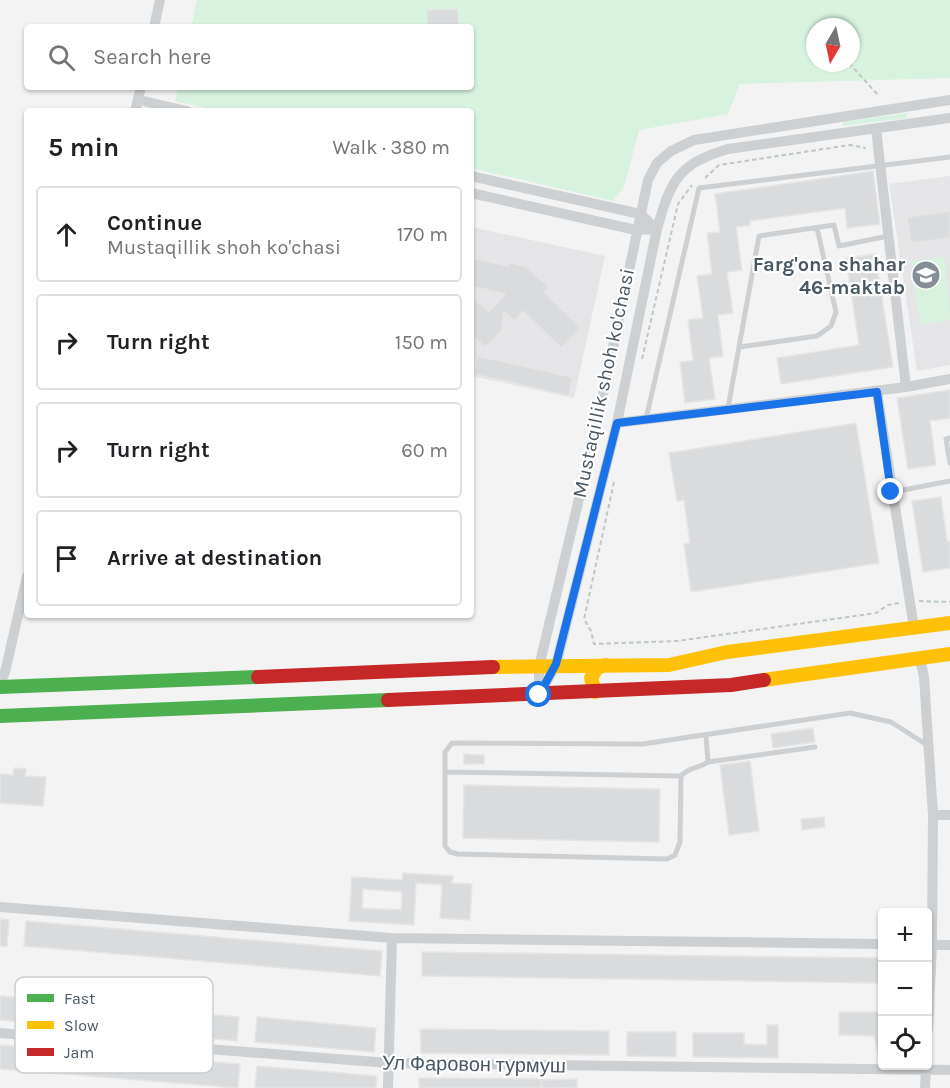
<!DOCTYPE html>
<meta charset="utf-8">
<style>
:root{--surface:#fff;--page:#f6f6f6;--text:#202124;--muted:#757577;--line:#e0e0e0}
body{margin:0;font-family:Karla,sans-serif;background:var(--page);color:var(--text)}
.controls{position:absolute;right:18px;bottom:18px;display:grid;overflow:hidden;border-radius:6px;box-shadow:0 2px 4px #0004}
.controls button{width:54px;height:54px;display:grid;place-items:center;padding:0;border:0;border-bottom:2px solid var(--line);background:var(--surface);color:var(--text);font:30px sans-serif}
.compass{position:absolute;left:806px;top:18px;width:54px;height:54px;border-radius:50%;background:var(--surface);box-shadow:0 2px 4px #0004;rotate:189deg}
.stop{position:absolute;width:18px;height:18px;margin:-14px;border:4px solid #1a73e8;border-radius:50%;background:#fff}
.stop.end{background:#1a73e8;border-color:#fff;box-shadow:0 2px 6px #0008}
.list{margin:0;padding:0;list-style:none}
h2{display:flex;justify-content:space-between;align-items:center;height:78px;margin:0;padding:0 24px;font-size:26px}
h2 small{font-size:20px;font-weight:400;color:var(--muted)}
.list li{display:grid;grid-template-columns:39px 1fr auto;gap:18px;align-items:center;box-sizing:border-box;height:96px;margin:0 12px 12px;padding:0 12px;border:2px solid var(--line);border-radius:6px}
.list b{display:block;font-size:22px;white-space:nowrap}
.list p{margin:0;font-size:20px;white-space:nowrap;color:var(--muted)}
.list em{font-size:20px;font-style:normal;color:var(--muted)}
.icon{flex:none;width:33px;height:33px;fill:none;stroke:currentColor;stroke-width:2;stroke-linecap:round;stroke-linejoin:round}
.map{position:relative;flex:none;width:950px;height:1088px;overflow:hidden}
.search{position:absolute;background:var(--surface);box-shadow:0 2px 4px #0004;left:24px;top:24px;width:450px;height:66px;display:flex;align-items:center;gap:15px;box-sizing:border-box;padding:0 21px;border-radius:6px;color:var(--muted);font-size:22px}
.panel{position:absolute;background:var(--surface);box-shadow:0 2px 4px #0004;left:24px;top:108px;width:450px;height:510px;border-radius:6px}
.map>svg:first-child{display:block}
.education{fill:#e5e4e6}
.green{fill:#d7f3e0;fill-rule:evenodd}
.building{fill:#dadbdc;stroke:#e5e5e6;stroke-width:1.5;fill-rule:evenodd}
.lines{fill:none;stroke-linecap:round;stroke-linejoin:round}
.path{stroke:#bbc8c3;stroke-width:2;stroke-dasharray:4.5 3;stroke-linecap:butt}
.lane{stroke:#cdd0d2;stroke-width:5}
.street{stroke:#cdd0d2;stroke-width:10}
.fast{stroke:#4caf50;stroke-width:14}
.slow{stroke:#ffc107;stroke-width:14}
.jam{stroke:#c62828;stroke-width:14}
.route{stroke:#1a73e8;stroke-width:8}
.labels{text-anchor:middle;stroke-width:4.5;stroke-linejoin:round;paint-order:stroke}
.poi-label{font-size:20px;font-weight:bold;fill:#485862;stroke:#fff;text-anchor:end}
.street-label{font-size:20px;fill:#485862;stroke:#fff}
.key{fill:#fff;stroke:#c8cdd0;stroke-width:1.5}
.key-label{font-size:16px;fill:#485862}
</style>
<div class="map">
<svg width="950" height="1088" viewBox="0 0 950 1088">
<rect width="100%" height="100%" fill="#f4f3f3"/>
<path class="education" d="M950,176V365L917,371L889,184Z
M471,227L605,256L574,398L471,376Z"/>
<path class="green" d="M197,0H950V78L740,84L728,114L639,130L624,187L613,201L471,168V111H219L175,101L178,87H471V27H191ZM815,27H851V63H815Z
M907,113V118L843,126V122Z
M945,257L950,320L920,324L912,261Z"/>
<path class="building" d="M458,9L459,27H427V10Z
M873,171L880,224L847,228L845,208L750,221V225L736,227L742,270L727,272L733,313L718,315L723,356L709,358L715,399L685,403L680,362L693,361L688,320L703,318L697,276L712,274L707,233L720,232L715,194Z
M950,211V238L911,243L907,217Z
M875,254L893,367L781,384L777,358L859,345L846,258Z
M471,258L508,266V262L525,266L549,287L544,292L581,328L561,348L523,311L515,321L504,312L501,332L485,347L471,334V296L489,312L505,294L471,286Z
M478,356L573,377L569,396L474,374Z
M950,390V418L930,421L936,465L908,469L897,398Z
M856,423L879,563L691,592L684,544L690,543L684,500L677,501L669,453Z
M941,497L947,541L950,540V568L923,572L912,501Z
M813,728L815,742L773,748L771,734Z
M464,754L484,755V764H464Z
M750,761L759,831L729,835L720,765Z
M14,768L26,769L25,776L46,777L43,806L0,803V774L13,775Z
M464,785L660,789L659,842L463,838Z
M824,817L825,827L802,830L801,819Z
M403,873L453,876L452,883L472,884L470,920L440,918L442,885L416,883L414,925L349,921L352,877L402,880ZM363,889L402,892L401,910L362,908Z
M0,919L9,920L7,946H0Z
M26,921L382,951L380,976L24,946Z
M422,952L881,958V983L422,976Z
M0,996L239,1017L237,1041L0,1020Z
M839,1012H882V1055H878L874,1036L839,1035Z
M257,1017L376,1028L374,1052L255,1042Z
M767,1025H778V1058L693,1057V1033H744V1044L767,1045Z
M420,1029L609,1031V1055L421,1053Z
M627,1032H676V1057L627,1056Z
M0,1045L240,1064L238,1088L0,1069Z
M257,1066L377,1076L376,1088H255Z
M419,1078L541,1079V1088H419Z
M577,1079V1088H542V1080Z"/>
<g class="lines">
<path class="path" d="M849,63L878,95
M705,178L719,165L850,145L866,148
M642,359L678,204L692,185
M614,482L584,619L591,631L594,644L677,641L876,613L888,605L899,603
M919,601L950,602"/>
<path class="lane" d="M740,347L817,336L831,326L836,312L817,228
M728,408L759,236L834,225L839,246L888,236
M646,419L699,188L950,157
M950,438L946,439L950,463
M893,492L950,481
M706,736L708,762C698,769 689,767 681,776L680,842L675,855L667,859L458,854L450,852L445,846V752L452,743L643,744L850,713L891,722L927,745
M708,762L815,747
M445,772L681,776"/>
<path class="street" d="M154,27L160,0
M139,100L187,111
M135,111L141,87
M471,176L640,214L657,229
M471,193L636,230L657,229
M906,387L950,379
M877,392L914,628
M617,423L906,387L876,129
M920,659L924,677L933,815L932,945L928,1030
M0,684L5,672L27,576
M539,695V667L597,423L648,180L657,163L671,151L694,140L950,100
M539,695L556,665L617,423L657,229C671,180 678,164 728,149L950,118
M933,815H950
M0,907L392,938L882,944
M928,945H950
M0,1033L389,1063L950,1070
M388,1088L392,938
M925,1088L926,1066"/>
<path class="fast" d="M0,687L258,677
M0,716L388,700"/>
<path class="slow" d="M493,667L669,665L727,652L950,623
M764,680L950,654
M595,692L591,678L597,668L606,665"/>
<path class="jam" d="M258,677L493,667
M388,700L731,685L764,680"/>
</g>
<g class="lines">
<path class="route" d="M539,695L556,664L617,423L877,392L891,492"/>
</g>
<defs>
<g id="school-disc" transform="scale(1.5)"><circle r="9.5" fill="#848e95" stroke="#fff"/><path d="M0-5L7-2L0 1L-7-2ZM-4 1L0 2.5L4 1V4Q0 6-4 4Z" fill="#fff"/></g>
</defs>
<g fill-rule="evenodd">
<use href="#school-disc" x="926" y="275"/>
</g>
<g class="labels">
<g class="poi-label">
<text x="905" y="271">Farg'ona shahar<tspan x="905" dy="23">46-maktab</tspan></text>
</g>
<g class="street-label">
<text transform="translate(603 383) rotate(-78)" y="7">Mustaqillik shoh ko'chasi</text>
<text transform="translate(474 1064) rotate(1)" y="7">Ул Фаровон турмуш</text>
</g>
</g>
<rect x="15" y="977" width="198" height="96" rx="9" class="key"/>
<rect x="27" y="994" width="27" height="8" fill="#4caf50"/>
<rect x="27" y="1021" width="27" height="8" fill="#ffc107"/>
<rect x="27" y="1048" width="27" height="8" fill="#c62828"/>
<g class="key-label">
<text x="64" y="1004">Fast</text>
<text x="64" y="1031">Slow</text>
<text x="64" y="1058">Jam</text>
</g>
</svg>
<div class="controls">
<button>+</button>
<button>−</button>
<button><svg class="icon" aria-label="locate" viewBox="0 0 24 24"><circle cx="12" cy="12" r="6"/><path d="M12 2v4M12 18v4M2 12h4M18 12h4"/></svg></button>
</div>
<svg class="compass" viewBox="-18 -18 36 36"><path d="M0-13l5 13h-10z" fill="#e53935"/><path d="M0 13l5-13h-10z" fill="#757577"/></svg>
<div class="stop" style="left:539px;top:695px"></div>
<div class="stop end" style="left:891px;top:492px"></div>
<div class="search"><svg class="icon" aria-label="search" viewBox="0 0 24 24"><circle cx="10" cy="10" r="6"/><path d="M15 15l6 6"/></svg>Search here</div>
<section class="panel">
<h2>5 min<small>Walk · 380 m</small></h2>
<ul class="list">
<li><svg class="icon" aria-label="ahead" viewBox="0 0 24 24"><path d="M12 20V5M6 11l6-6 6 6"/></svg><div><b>Continue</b><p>Mustaqillik shoh ko'chasi</p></div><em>170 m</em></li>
<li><svg class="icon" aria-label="right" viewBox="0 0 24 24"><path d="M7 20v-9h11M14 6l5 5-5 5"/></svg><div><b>Turn right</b></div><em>150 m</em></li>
<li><svg class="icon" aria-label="right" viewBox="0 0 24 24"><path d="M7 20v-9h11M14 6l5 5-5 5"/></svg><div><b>Turn right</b></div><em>60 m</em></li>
<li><svg class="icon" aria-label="arrive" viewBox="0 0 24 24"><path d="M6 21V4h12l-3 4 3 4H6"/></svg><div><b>Arrive at destination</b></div></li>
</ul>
</section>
</div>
